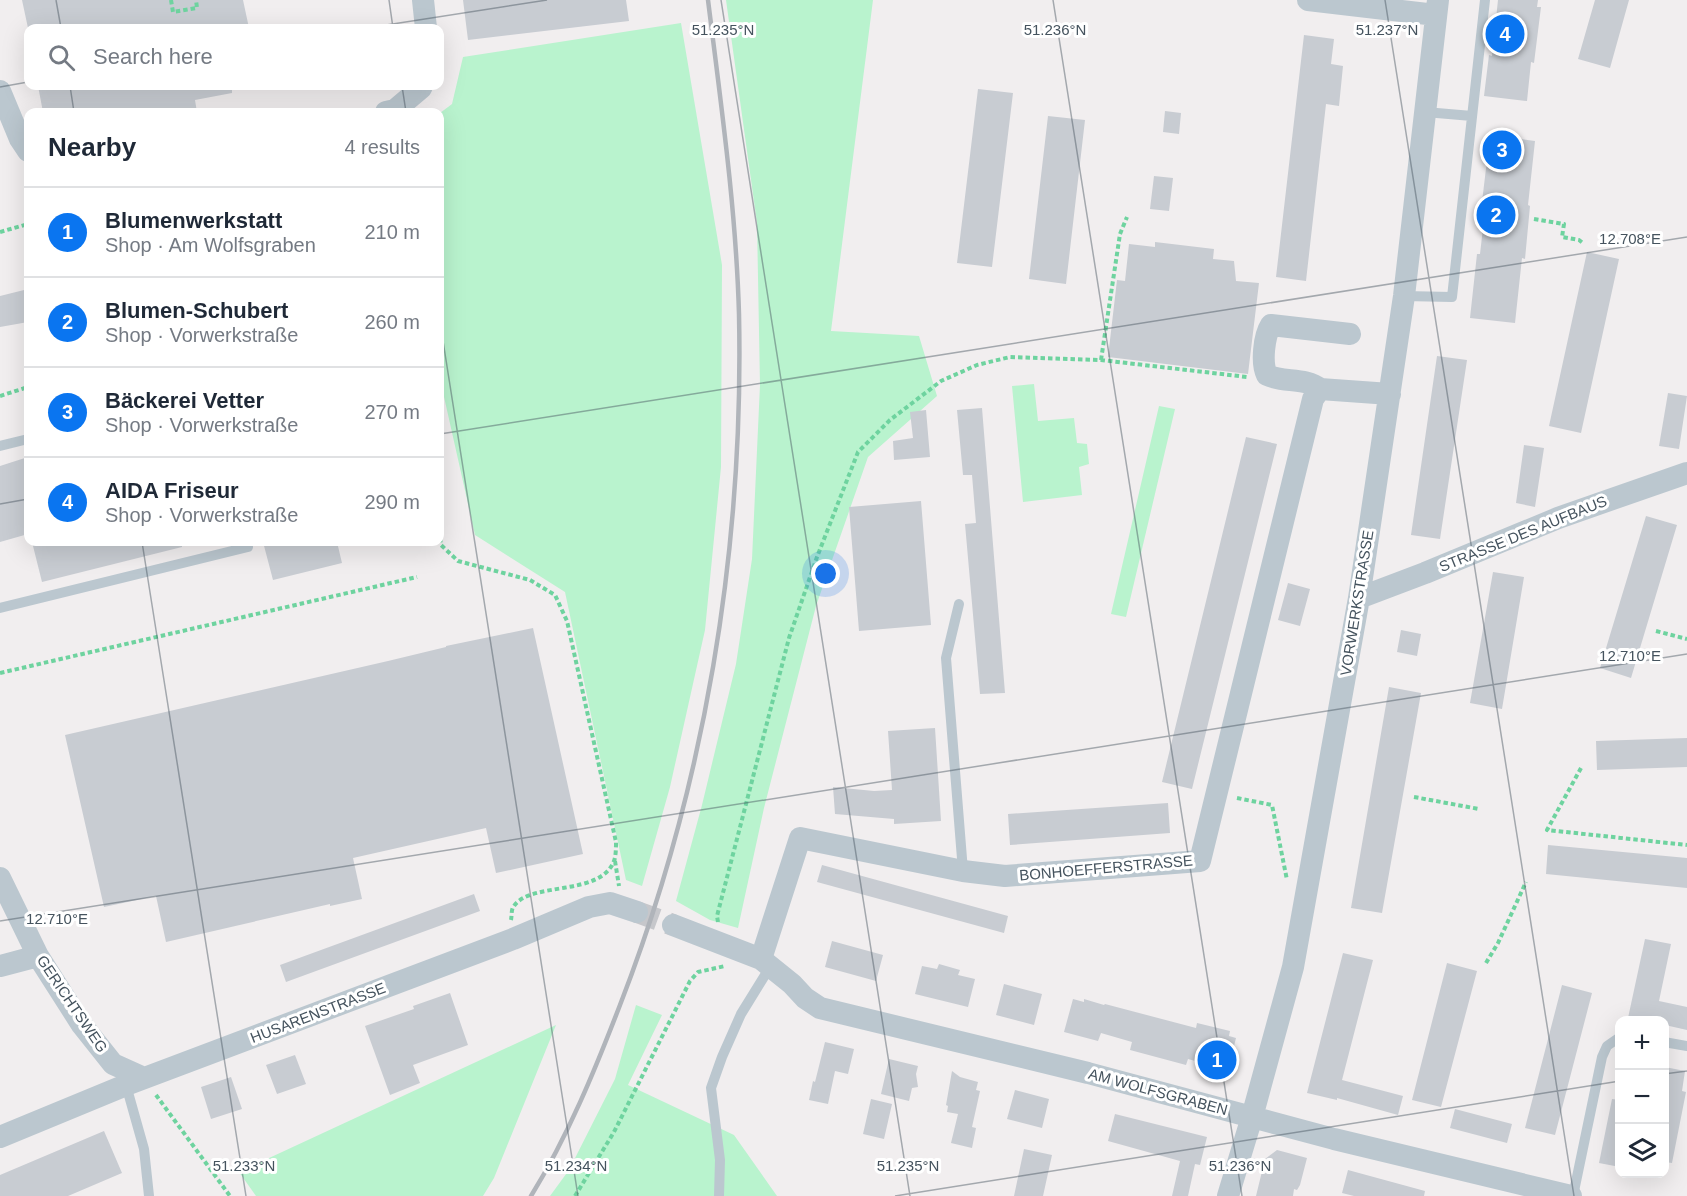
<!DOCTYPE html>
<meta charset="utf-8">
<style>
:root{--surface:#fff;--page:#f6f6f7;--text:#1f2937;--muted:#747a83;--line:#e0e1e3;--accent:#0a75f0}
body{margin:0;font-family:Arial,sans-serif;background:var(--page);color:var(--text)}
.controls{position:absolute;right:18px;bottom:18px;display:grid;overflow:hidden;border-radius:12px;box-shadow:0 6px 24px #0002}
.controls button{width:54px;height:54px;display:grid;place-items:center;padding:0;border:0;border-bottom:2px solid var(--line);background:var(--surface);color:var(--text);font:30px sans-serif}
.you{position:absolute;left:826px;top:574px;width:21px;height:21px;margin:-15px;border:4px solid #fff;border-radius:50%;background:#1a73e8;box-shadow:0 0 0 9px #1a73e833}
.badge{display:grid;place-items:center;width:39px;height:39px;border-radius:50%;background:var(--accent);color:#fff;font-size:20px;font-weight:700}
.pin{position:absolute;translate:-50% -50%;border:3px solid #fff;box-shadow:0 2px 6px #0006}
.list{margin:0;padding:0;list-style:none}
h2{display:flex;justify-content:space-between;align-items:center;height:78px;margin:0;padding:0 24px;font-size:26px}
h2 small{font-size:20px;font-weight:400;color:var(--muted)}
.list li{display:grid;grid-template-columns:39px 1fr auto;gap:18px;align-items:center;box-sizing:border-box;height:90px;padding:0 24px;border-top:2px solid var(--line)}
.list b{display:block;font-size:22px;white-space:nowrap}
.list p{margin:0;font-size:20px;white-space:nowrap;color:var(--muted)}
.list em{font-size:20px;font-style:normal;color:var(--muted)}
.icon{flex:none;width:33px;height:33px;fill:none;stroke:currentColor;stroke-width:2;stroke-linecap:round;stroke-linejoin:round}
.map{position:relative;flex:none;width:1687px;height:1196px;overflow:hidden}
.search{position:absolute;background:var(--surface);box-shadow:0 6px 24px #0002;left:24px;top:24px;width:420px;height:66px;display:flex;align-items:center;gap:15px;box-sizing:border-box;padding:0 21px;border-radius:12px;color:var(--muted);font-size:22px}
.panel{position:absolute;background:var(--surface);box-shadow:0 6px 24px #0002;left:24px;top:108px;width:420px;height:438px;border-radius:12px}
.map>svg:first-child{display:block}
.green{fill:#b9f3ce}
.building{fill:#c8ccd2}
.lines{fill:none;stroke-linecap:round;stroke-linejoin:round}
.minor-tunnel{stroke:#c6c7cb;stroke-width:22;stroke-dasharray:22 11;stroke-linecap:butt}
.path{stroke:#6ed39f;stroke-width:4;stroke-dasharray:4.5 3;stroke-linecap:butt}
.service{stroke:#bbc7cf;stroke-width:10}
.minor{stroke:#bbc7cf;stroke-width:22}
.rail{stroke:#b0b4ba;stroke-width:4.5}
.ticks{fill:none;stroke:#45535e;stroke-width:1.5;stroke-opacity:0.45}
.labels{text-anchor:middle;stroke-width:6;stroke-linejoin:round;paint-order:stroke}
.street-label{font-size:15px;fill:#45535e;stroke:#fff}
.ticks-label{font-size:15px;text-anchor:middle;fill:#45535e;stroke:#fff;stroke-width:6;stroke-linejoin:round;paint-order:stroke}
</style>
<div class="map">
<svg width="1687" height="1196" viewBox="0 0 1687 1196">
<rect width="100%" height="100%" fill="#f1eeef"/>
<path class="green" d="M726,0H873L831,331L919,336L937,396L868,457L816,606L764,808L738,928L710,920L676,901L702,805L736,664L752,559L760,385L757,223Z
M681,23L722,265L721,467L705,630L670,787L642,886L626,880L565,592L475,535L440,379V113L452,104L463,57Z
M1034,384L1038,421L1074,418L1077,443L1087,444L1089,464L1079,467L1082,495L1023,502L1012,386Z
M1159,406L1175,409L1126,617L1111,614Z
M636,1005L662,1015L628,1085L734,1135L777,1196H550L569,1170L615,1079Z
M556,1025L494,1178L483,1196H256L239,1172Z"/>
<path class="building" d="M22,0H243L249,28H28Z
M463,0H626L629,21L468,40Z
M1498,0H1538L1537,7H1541L1534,63L1531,62L1527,101L1484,96L1489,55L1492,56Z
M1595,0H1629L1610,68L1578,59Z
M1304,35L1334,39L1331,64L1343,66L1339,106L1326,104L1306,281L1276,277Z
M38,86H232V93L195,100L197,112H43Z
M978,89L1013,93L992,267L957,263Z
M1165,111L1181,113L1179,134L1163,132Z
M1048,116L1085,120L1066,284L1029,279Z
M1490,135L1535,141L1528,205L1530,206L1525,259L1522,258L1515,323L1470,318L1477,254H1480L1486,202H1482Z
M1154,176L1173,178L1169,211L1150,209Z
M1155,242L1214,249L1213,259L1234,261L1236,281L1259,283L1248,374L1108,357L1117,280L1125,281L1129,244L1155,247Z
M1587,252L1619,259L1581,433L1549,426Z
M28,289V322L0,327V296Z
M1437,356L1467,360L1440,539L1411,535Z
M1668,393L1687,396L1679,449L1659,446Z
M982,408L1005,693L980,694L965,524L976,523L972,475H963L957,410Z
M926,410L930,457L894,460L893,441L913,438L910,412Z
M1246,437L1277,444L1192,789L1162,782Z
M1524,445L1544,448L1535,507L1516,503Z
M28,457V534L0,542V466Z
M921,501L931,625L859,631L849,507Z
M1646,516L1677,525L1631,678L1600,668Z
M32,542H182V547L42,582Z
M263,542H337L342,563L273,580Z
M1493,572L1524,577L1502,709L1470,703Z
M1288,583L1310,589L1300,626L1278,620Z
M533,628L583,854L496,873L486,828L353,858L362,899L330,906V904L166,942L156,896L104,907L65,735L388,661L446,647V646Z
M1401,630L1421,634L1417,656L1397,652Z
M1389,687L1421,693L1382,913L1351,908Z
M935,728L941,821L894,824V819L835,814L833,787L874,791L892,790L888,731Z
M1687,738V767L1597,770L1596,741Z
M1168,803L1170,833L1010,845L1008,814Z
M1548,845L1687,858V888L1546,874Z
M822,865L1008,916L1004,933L817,882Z
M474,894L480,911L286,982L280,965Z
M1645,939L1671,944L1659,1001L1687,1007V1030L1665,1025V1020H1639L1628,1018Z
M832,941L883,955L876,981L825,967Z
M1343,953L1373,960L1342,1080L1403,1096L1398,1115L1337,1098V1100L1307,1093Z
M1447,963L1477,971L1441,1107L1412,1100Z
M939,964L960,970L958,975L975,979L968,1007L915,994L922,966L937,969Z
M1004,984L1042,994L1034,1025L996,1015Z
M1562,985L1592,993L1555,1135L1525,1128Z
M450,993L468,1045L413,1065L420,1083L390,1095L365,1026L414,1009L413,1006Z
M1073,999L1084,1002V999L1104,1005L1105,1004L1196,1028L1197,1023L1230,1031L1229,1036L1236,1038L1228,1070L1188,1059L1186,1065L1130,1050L1132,1042L1101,1033L1098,1041L1064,1032Z
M825,1042L854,1049L848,1074L835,1071L828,1104L809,1100L813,1081L815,1082Z
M295,1055L306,1084L277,1094L266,1065Z
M889,1059L918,1066L916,1074L918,1087L912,1088L909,1101L881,1094Z
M1665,1067L1685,1071L1682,1091L1686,1092L1672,1163L1665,1162Z
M952,1071L960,1077L978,1082L976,1090L980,1091L972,1127L976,1128L972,1148L951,1143L958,1114L947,1112L948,1106L946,1105Z
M231,1077L242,1109L211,1119L201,1087Z
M1015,1090L1049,1099L1042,1128L1007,1119Z
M871,1099L892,1104L884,1139L863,1134Z
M1612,1099L1620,1100V1167L1599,1163Z
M1455,1109L1512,1124L1507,1143L1450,1128Z
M1115,1114L1207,1137L1200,1165L1195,1164L1188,1196H1172L1180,1161L1108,1141Z
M104,1131L122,1173L68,1196H0V1175Z
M1024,1149L1052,1155L1043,1196H1014Z
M1277,1150L1307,1158L1300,1185L1297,1190L1294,1189L1293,1196H1256L1265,1159Z
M1348,1170L1425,1191L1424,1196H1354L1342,1193Z"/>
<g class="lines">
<path class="minor-tunnel" d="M637,912L673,925"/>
<path class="path" d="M171,0L173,12L197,8L196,0
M1534,219L1564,224L1562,237L1579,240L1584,244
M0,232L28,224
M1101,360L1120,234L1127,217
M0,396L28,387
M440,538L441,545L458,561L530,580L555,595L567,621L616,842C616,847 616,856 614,861C600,897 531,881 514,906C511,909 512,915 511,920
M1656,631L1687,639
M0,673L417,577
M1581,768L1547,830L1687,845
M1414,797L1479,809
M1237,798L1272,805L1287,880
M615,861L619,886
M718,922L717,916L789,638L817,557L858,452L890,420L941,381L977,365L1010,357L1101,360L1247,377
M1486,963L1498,943L1526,882
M156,1095L230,1196
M575,1196L614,1132L690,981L698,972L725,966"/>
<path class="service" d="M1425,112L1472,116
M1404,296L1452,297L1485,0
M0,446L28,439
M959,604L946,658L963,871
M0,608L248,547L247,542
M1664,1042L1687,1046
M126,1085L144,1149L149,1196
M719,1196L720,1160L711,1088L722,1057L741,1014L770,967
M1573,1196L1602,1057L1607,1046L1620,1037"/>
<path class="minor" d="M423,0L426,28
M1308,0L1436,15
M0,91L20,139L28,151
M386,112L395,110L421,88L422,86
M1350,334L1271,325C1264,336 1261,363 1267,375C1283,383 1305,377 1320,389L1390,394
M1359,598L1425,573L1558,518L1687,473
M0,878L38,956L82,1025L113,1064L144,1078
M673,925L761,959L792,984L805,998L820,1008L1088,1073L1334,1139L1571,1196
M761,959L800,838L963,871L1005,876L1200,861L1313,399L1320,389
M0,966L38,956
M0,1137L126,1085L513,939L589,907L610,903L637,912
M1228,1196L1252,1117L1293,967L1359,598L1404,296L1438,0"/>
<path class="rail" d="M531,1196C568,1136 595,1070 620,1005C705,786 744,550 739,314C736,209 721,104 708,0"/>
</g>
<path class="ticks" d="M56,0L61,28M389,0L393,28M721,0L910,1196M1053,0L1242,1196M1385,0L1574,1196M367,28L547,0M70,86L74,112M402,86L406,112M0,87L28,82M440,322L578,1196M440,434L1687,237M0,504L28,499M142,542L246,1196M0,921L1687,654M1664,1074L1687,1071M895,1196L1620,1081"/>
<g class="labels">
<g class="street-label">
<text transform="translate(1523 534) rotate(-22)" y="5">STRASSE DES AUFBAUS</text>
<text transform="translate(1357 603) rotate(-81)" y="5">VORWERKSTRASSE</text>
<text transform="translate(1106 868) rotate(-5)" y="5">BONHOEFFERSTRASSE</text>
<text transform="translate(72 1004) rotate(56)" y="5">GERICHTSWEG</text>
<text transform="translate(318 1013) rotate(-21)" y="5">HUSARENSTRASSE</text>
<text transform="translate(1158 1092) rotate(15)" y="5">AM WOLFSGRABEN</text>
</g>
</g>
<g class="ticks-label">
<text x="723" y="35">51.235°N</text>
<text x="1055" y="35">51.236°N</text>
<text x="1387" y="35">51.237°N</text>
<text x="1630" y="244">12.708°E</text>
<text x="1630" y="661">12.710°E</text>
<text x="57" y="924">12.710°E</text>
<text x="244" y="1171">51.233°N</text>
<text x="576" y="1171">51.234°N</text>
<text x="908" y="1171">51.235°N</text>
<text x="1240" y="1171">51.236°N</text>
</g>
</svg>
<div class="controls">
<button>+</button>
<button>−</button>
<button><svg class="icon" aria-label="layers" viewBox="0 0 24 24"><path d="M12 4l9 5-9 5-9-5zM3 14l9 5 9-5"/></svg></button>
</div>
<div class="you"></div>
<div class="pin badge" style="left:1217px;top:1060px">1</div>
<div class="pin badge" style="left:1496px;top:215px">2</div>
<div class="pin badge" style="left:1502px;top:150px">3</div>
<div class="pin badge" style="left:1505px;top:34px">4</div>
<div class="search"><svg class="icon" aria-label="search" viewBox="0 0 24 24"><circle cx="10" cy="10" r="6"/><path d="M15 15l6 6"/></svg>Search here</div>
<section class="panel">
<h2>Nearby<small>4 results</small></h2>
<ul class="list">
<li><span class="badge">1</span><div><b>Blumenwerkstatt</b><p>Shop · Am Wolfsgraben</p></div><em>210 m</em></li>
<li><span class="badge">2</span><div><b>Blumen-Schubert</b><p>Shop · Vorwerkstraße</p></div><em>260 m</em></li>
<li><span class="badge">3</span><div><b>Bäckerei Vetter</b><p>Shop · Vorwerkstraße</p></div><em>270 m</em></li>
<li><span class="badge">4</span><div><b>AIDA Friseur</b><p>Shop · Vorwerkstraße</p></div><em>290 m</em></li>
</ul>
</section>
</div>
